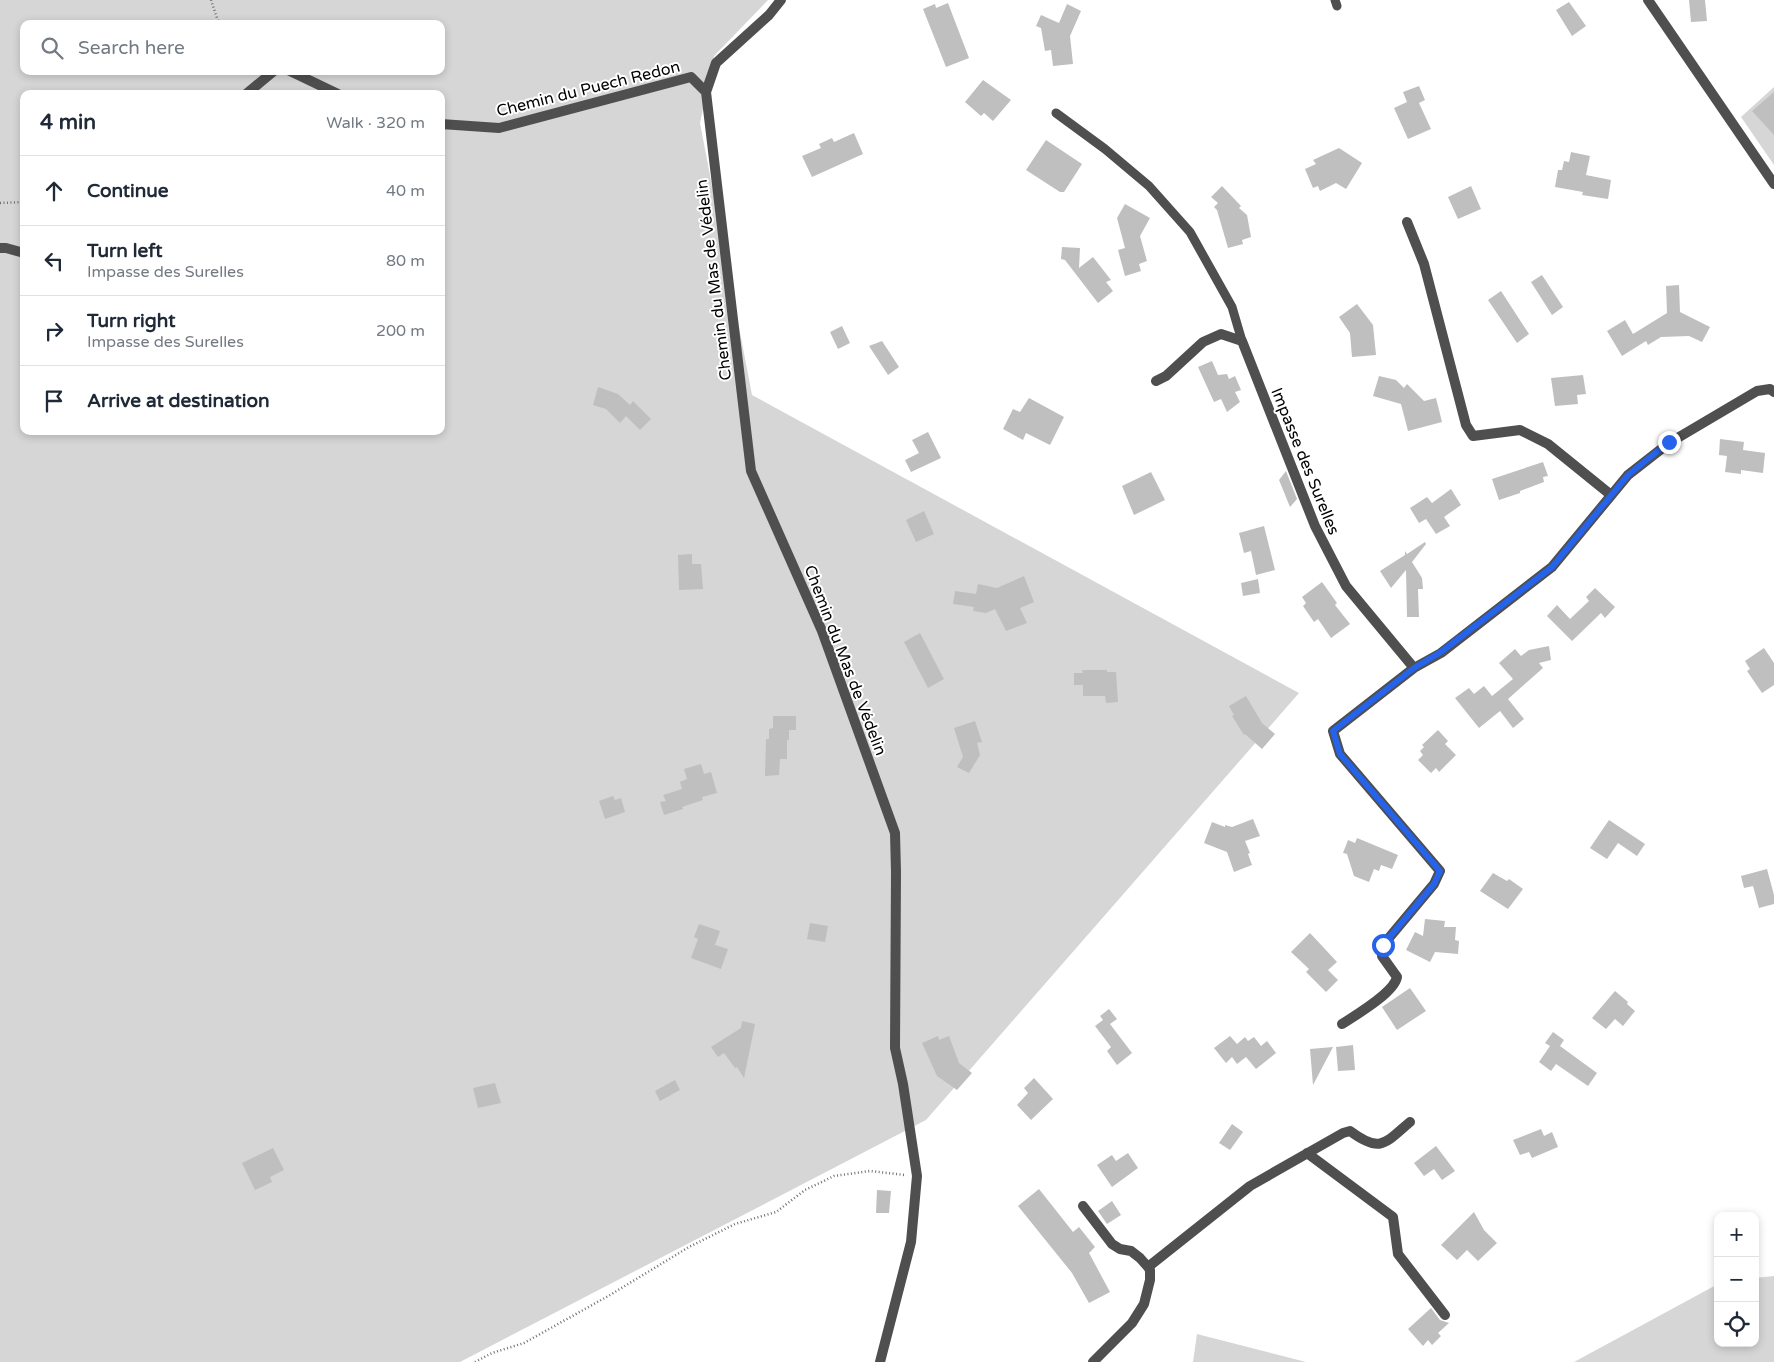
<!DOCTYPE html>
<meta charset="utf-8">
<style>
:root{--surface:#fff;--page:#f6f6f7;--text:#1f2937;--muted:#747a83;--line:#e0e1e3}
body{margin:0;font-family:"Varela Round",sans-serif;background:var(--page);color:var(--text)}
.controls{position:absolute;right:15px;bottom:15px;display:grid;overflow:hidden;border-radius:10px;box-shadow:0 2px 8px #0003}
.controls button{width:45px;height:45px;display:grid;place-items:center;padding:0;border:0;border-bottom:1px solid var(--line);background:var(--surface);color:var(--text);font:25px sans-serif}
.stop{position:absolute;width:15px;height:15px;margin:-11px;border:4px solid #2563eb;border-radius:50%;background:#fff}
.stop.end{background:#2563eb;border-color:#fff;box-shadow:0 1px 5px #0008}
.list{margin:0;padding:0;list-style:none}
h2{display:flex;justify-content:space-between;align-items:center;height:65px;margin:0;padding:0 20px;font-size:21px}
h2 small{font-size:16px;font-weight:400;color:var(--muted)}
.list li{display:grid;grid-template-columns:32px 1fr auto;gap:15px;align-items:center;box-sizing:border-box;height:70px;padding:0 20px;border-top:1px solid var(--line)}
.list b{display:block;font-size:19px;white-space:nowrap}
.list p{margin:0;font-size:16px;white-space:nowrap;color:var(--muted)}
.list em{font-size:16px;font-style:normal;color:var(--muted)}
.icon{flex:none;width:28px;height:28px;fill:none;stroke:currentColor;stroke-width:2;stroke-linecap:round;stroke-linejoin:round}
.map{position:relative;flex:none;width:1774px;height:1362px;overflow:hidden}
.search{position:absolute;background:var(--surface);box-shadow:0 2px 8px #0003;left:20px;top:20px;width:425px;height:55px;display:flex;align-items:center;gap:12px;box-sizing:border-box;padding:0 18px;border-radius:10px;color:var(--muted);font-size:19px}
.panel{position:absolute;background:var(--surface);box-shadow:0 2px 8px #0003;left:20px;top:90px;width:425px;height:345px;border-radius:10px}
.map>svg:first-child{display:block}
.green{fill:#d6d6d6;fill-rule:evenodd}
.building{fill:#bfbfbf}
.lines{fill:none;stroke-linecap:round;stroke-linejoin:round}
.path{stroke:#717171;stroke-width:2.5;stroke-dasharray:1 2.5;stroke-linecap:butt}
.lane{stroke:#4f4f4f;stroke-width:9}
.street{stroke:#4f4f4f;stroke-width:10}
.route{stroke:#2563eb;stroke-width:6}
.labels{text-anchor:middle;stroke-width:4;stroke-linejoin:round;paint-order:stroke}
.street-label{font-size:16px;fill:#000;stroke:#fff}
</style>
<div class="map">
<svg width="1774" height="1362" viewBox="0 0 1774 1362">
<rect width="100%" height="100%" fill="#fff"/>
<path class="green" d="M0,0H768L714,56L700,123L752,395L1299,693L926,1120L460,1362H0ZM24,24H441V71H24ZM24,94H441V431H24Z
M1774,87V165L1741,117Z
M1774,1276V1362H1574L1718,1284V1343H1755V1278Z
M1197,1334L1306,1362H1193Z"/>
<path class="building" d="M1689,0H1705L1707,21L1691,22Z
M1569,2L1586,26L1572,36L1556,10Z
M948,3L969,58L946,67L923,9L935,4L936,8Z
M1067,4L1081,11L1070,36L1073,64L1053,66L1051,50L1045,51L1041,28L1036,26L1041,15L1059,23Z
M983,80L1011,100L993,121L984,113L981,116L965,102Z
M1419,86L1425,100L1419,103L1431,129L1408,139L1394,108L1407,102L1403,92Z
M1774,92V135L1752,111Z
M854,133L863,154L812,177L802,156L821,148L819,144L832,138L834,142Z
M1046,140L1082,164L1064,192H1060L1026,170Z
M1339,148L1362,163L1346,189L1336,183L1320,191L1318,186L1313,188L1305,169L1316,164L1313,160Z
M1571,152L1590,156L1586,175L1611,180L1608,199L1582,195L1583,192L1555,187L1558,170H1562L1564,161L1569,162Z
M1222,186L1241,206L1239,208L1247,215L1251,237L1242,240L1243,244L1228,248L1217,210L1214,207L1218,203L1211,197Z
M1471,186L1481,209L1458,219L1448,197Z
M1125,204L1150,218L1140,236L1147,261L1139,264L1141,271L1125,276L1118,250L1125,248L1117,218Z
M1062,247L1080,248L1079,268L1093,257L1111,280L1106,282L1113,291L1098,303L1065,260L1061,259Z
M1542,275L1563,307L1552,315L1531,282Z
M1679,285L1680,312L1710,327L1702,342L1689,336L1661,337L1648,345L1646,341L1622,356L1607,331L1625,320L1633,334L1667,313L1666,286Z
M1501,291L1529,334L1517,343L1488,300Z
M1357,304L1373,325L1376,355L1352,357L1350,333L1339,317Z
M842,326L850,343L838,349L830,332Z
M882,341L899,367L888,375L869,346Z
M1212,361L1218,375L1227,374L1229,379L1235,376L1241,390L1235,392L1240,402L1227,412L1221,399L1214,402L1198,367Z
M1583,375L1586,394L1577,395L1578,404L1555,406L1551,378Z
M1379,376L1396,380L1404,388L1407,384L1424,401L1436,398L1442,422L1408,431L1401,404L1373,396Z
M598,387L618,394L630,405L633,401L651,419L640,430L626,416L620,423L606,409L593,405Z
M1029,398L1064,417L1050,445L1026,433L1023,440L1003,429L1013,409L1020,412Z
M928,432L941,458L911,472L905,460L919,453L912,440Z
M1720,439L1744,442L1743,450L1765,453L1763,473L1741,470V474L1725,472L1727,456L1719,455Z
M1543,462L1548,476L1543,477L1544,482L1520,491V493L1499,500L1492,479Z
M1286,471L1297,499L1290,507L1279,480Z
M1151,472L1165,500L1134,515L1122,486Z
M1451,489L1461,505L1444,517L1450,526L1436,534L1426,519L1419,523L1410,508L1427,497L1432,503Z
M924,511L934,534L916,542L906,520Z
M1264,526L1275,570L1256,575L1251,551L1244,553L1239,533Z
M1425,542L1426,544L1412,562L1422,578L1423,589H1418L1419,617H1407L1406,570L1391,588L1380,571L1405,555V551L1407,554Z
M692,554V564H701L703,589L679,590L678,555Z
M1024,576L1034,602L1020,608L1027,623L1006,631L995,609L986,613L973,611L974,607L953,604L955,591L976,594L978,584L997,588Z
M1258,579L1260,593L1243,596L1241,583Z
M1322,582L1337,603L1335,605L1350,624L1331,638L1318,619L1314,622L1303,606L1306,603L1302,597Z
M1595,588L1615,607L1605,618L1601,613L1572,641L1547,616L1557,605L1570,619L1589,601L1586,597Z
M920,633L944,679L928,688L904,642Z
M1549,646L1551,660L1539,663L1543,668L1508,699L1524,719L1513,728L1500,711L1479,728L1455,698L1469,688L1474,694L1484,686L1492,696L1513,679L1499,663L1515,649L1521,656L1529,650Z
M1764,648L1774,663V685L1762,693L1747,671L1750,669L1745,661Z
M1082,670H1107V672H1116L1118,702L1106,703L1105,696H1083V685H1074V673H1083Z
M1246,696L1262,723L1275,734L1262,749L1245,734L1244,735L1232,716L1234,715L1229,706Z
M773,716H796V730H789V740H787V759H780L779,775L765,776L766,739H769V729L773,728Z
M975,721L982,742L977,743L980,755L969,773L957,767L963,757L954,728Z
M1438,730L1448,741L1445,744L1456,755L1439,772L1436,768L1431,773L1418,760L1423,755L1420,751L1424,747L1422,745Z
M701,764L704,774L711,772L717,793L702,797L703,800L682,807L683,809L664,815L660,802L666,801L663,795L682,789L680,782L687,779L684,769Z
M613,796L615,800L621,798L625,812L605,819L599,801Z
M1253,819L1260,836L1245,841L1250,853L1248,854L1252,865L1234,872L1227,852L1204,843L1212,822L1225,827V825L1232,827Z
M1609,820L1645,844L1637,856L1618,843L1607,859L1590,848Z
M1357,838L1398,855L1392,869L1381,865L1379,871L1374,869L1369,882L1354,876L1347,854L1343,853L1348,840L1355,843Z
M1767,869L1774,895V904L1759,908L1753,886L1744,888L1741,876Z
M1493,873L1507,881L1509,879L1523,889L1508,909L1480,891Z
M1425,919L1445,921L1444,927H1456L1455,940L1459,941L1458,954L1435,952L1430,962L1406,950L1415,932L1423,936Z
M810,923L828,926L825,942L807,939Z
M699,924L720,931L715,945L728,949L721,969L691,958L698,939L694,937Z
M1310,933L1337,962L1328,970L1338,980L1326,992L1306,972L1309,969L1291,952Z
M1410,988L1426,1011L1397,1030L1382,1007Z
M1615,991L1628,1002L1627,1004L1635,1011L1623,1026L1615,1019L1606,1029L1592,1018Z
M1109,1009L1117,1019L1110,1024L1132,1053L1117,1065L1107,1051L1111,1047L1095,1026L1103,1020L1100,1016Z
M742,1021L755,1024L744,1078L737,1067L735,1068L724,1053L718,1057L711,1047L741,1028Z
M1553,1032L1564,1040L1560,1046L1597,1073L1588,1086L1556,1064L1551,1071L1539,1062L1550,1046L1545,1043Z
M938,1036L939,1040L949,1036L959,1063L972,1073L957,1090L937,1076L922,1043Z
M1230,1036L1237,1044L1245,1037L1248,1041L1254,1037L1261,1046L1267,1041L1276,1053L1256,1069L1246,1057L1237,1064L1232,1057L1226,1063L1214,1048Z
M1353,1045L1355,1070L1338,1071L1336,1047Z
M1333,1047L1313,1085L1310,1049Z
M1034,1078L1053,1099L1031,1120L1017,1105L1028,1093L1024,1088Z
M675,1080L680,1090L660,1101L655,1091Z
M495,1083L501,1103L478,1108L473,1088Z
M1232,1124L1243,1132L1230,1150L1219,1143Z
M1541,1129L1544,1136L1552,1132L1558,1147L1532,1158L1529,1152L1520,1155L1513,1140Z
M1436,1146L1455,1171L1442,1180L1434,1169L1424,1176L1414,1163Z
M273,1148L284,1170L270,1177L272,1182L255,1190L242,1163Z
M1128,1153L1138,1168L1112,1187L1097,1165L1112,1155L1116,1161Z
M1039,1189L1073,1232L1079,1227L1095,1247L1089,1253L1110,1292L1089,1303L1072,1273L1018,1206Z
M877,1190L891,1191L889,1213H876Z
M1112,1201L1121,1215L1107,1224L1098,1211Z
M1474,1212L1484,1230L1497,1243L1478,1261L1467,1250L1457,1260L1441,1245Z
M1431,1308L1440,1320L1449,1323L1438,1333L1441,1336L1432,1345L1428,1340L1423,1346L1408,1329Z"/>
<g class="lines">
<path class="path" d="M211,0L219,24
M0,203L24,202
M475,1362L492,1353L524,1343L610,1295L689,1247L735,1224L776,1212L805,1190L834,1176L870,1171L905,1175"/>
<path class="lane" d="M1335,0L1337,6
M1056,113L1105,149L1149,186L1190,232L1232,307L1242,341"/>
<path class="street" d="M781,0L769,15L716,63L706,92L751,471L822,631L895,833L896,872L895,1048L903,1084L917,1176L911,1242L880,1362
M1648,0L1774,184
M290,71L338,94
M246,94L274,71
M441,124L499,128L691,77L706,92
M1407,222L1424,264L1466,425L1473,436L1520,430L1548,444L1611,495
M0,248H6L24,253
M1156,381L1166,376L1203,342L1221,334L1242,341L1315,526L1346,586L1414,668
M1342,1024C1356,1015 1394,993 1397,977L1382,956L1383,945L1434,884L1440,871L1340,754L1333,731L1414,668L1441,653L1552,567L1628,475L1669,443L1757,391L1770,389L1774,392
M1307,1153L1393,1217L1398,1254L1445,1315
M1083,1206L1112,1244L1120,1249L1131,1251L1140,1258L1148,1267
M1093,1362L1132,1323L1144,1304L1150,1280V1270L1148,1267L1250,1186L1343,1133L1350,1131C1381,1154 1385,1143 1410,1122"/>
</g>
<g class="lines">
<path class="route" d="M1383,945L1434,884L1440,871L1340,754L1333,731L1414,668L1441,652L1552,567L1628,475L1669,442"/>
</g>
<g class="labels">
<g class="street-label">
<text transform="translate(588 88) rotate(-14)" y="6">Chemin du Puech Redon</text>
<text transform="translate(713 280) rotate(-97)" y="6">Chemin du Mas de Védelin</text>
<text transform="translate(1306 461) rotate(68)" y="6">Impasse des Surelles</text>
<text transform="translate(846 660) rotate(69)" y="6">Chemin du Mas de Védelin</text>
</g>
</g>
</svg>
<div class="controls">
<button>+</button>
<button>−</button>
<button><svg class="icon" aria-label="locate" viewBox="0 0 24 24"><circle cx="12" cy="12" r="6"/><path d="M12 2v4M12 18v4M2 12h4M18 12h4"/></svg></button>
</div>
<div class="stop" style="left:1383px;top:945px"></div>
<div class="stop end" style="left:1669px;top:442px"></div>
<div class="search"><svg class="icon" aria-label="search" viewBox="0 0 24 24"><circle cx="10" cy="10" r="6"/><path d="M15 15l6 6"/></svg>Search here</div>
<section class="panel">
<h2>4 min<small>Walk · 320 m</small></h2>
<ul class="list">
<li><svg class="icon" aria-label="ahead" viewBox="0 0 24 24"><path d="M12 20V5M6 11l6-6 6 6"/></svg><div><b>Continue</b></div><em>40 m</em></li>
<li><svg class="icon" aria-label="left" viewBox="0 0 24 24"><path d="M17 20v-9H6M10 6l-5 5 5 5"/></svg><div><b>Turn left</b><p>Impasse des Surelles</p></div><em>80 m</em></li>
<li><svg class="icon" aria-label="right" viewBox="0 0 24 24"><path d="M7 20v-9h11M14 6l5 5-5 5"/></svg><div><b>Turn right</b><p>Impasse des Surelles</p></div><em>200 m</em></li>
<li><svg class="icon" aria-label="arrive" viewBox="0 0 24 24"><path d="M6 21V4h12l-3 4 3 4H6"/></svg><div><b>Arrive at destination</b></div></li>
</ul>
</section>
</div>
